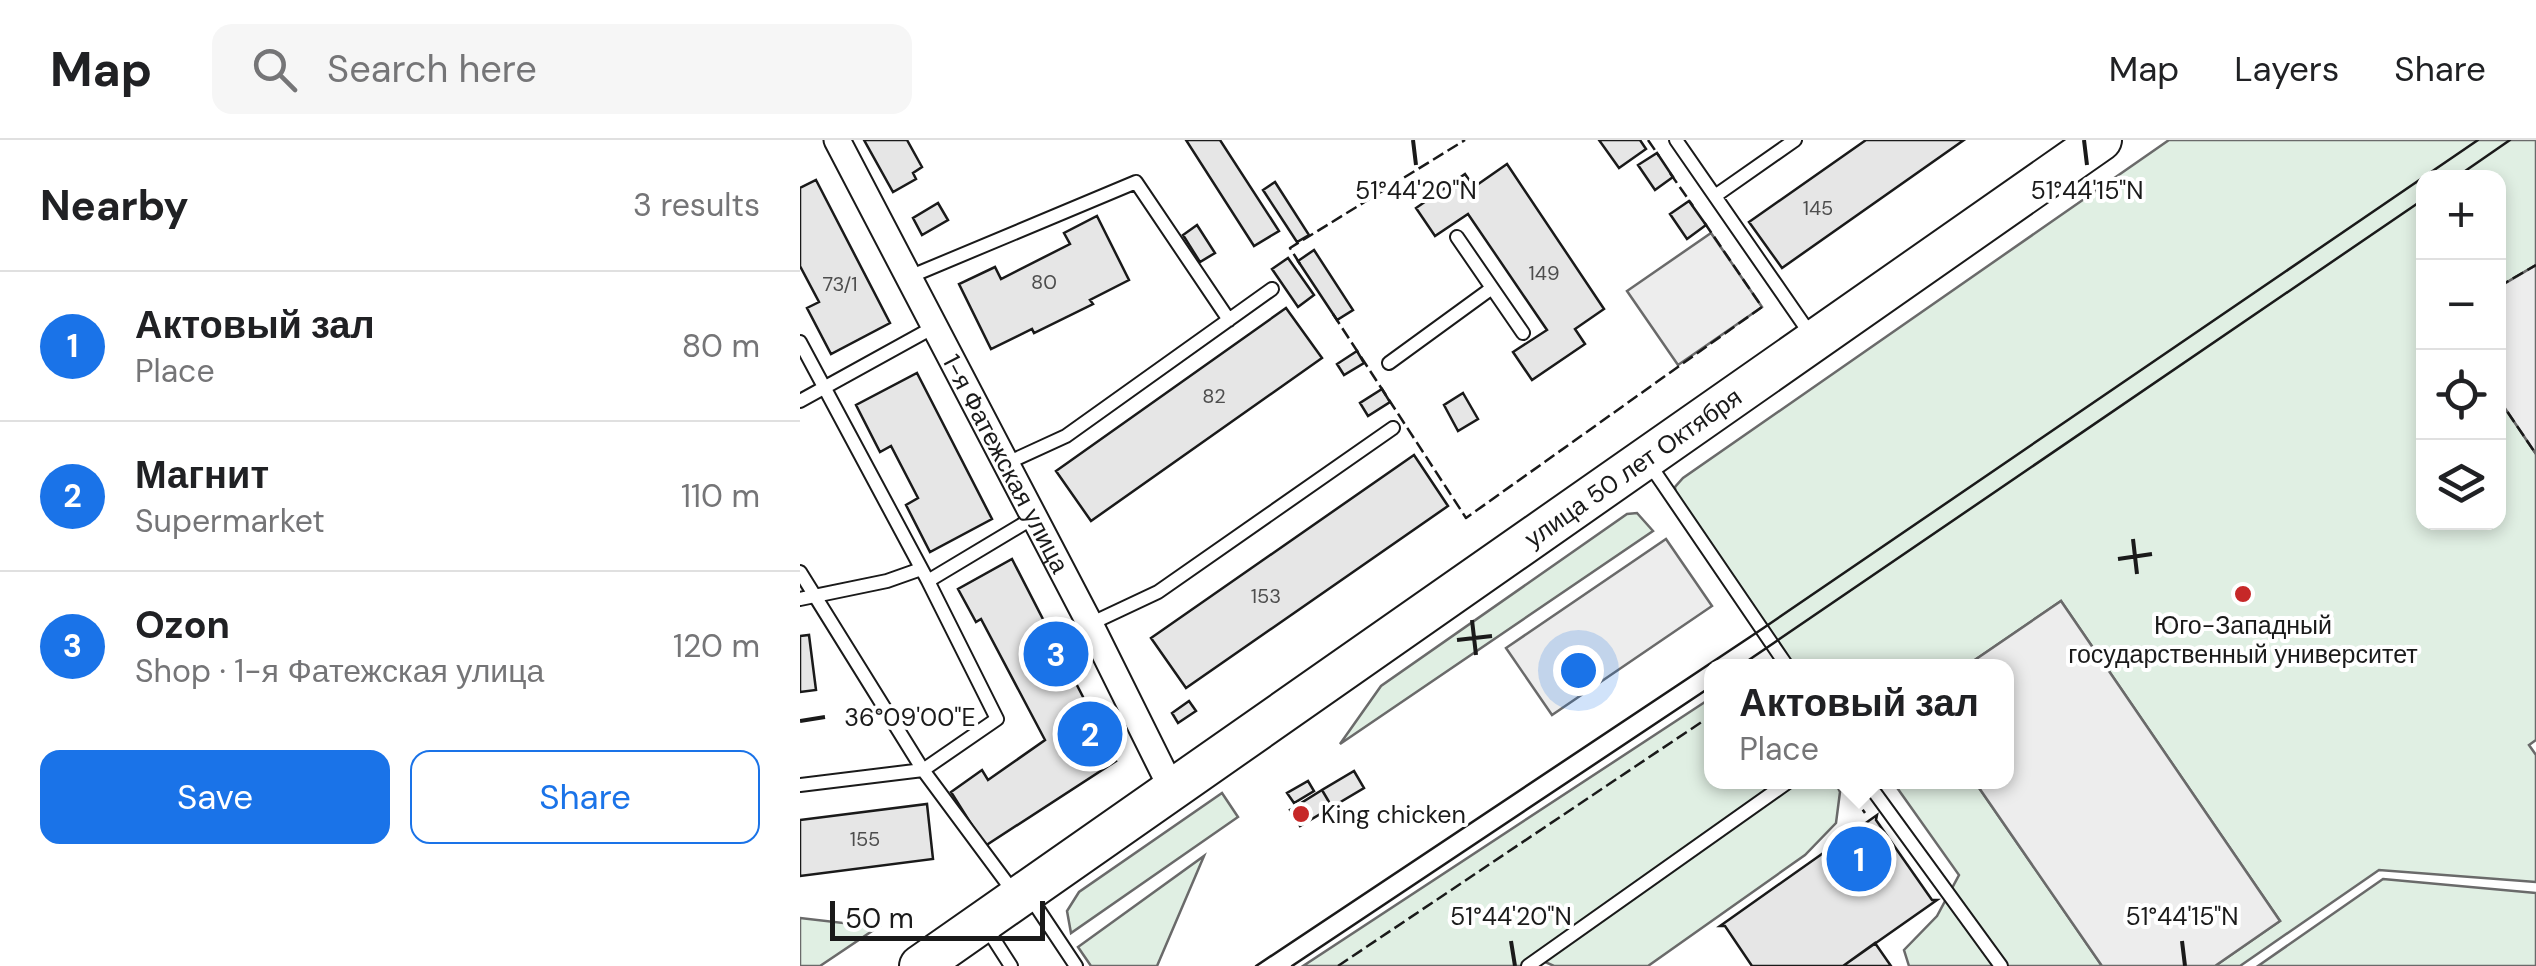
<!DOCTYPE html>
<meta charset="utf-8">
<style>
:root{--surface:#fff;--page:#f6f6f6;--text:#202124;--muted:#757577;--line:#e0e0e0;--accent:#1a73e8}
body{margin:0;font-family:"DM Sans",sans-serif;background:var(--page);color:var(--text)}
.controls{position:absolute;right:30px;top:30px;display:grid;overflow:hidden;border-radius:20px;box-shadow:0 5px 15px #0003}
.controls button{width:90px;height:90px;display:grid;place-items:center;padding:0;border:0;border-bottom:2px solid var(--line);background:var(--surface);color:var(--text);font:50px sans-serif}
.scale{position:absolute;left:30px;bottom:25px;width:215px;box-sizing:border-box;padding-left:10px;border:5px solid #1a1a1a;border-top:0;font-size:28px;line-height:35px;white-space:nowrap;color:#1a1a1a;-webkit-text-stroke:8px #fff;paint-order:stroke}
.you{position:absolute;left:778px;top:530px;width:35px;height:35px;margin:-25px;border:8px solid #fff;border-radius:50%;background:#1a73e8;box-shadow:0 0 0 15px #1a73e833}
.badge{display:grid;place-items:center;width:65px;height:65px;border-radius:50%;background:var(--accent);color:#fff;font-size:32px;font-weight:700}
.pin{position:absolute;translate:-50% -50%;border:5px solid #fff;box-shadow:0 2px 10px #0006}
.popup{position:absolute;left:904px;top:519px;width:310px;height:130px;box-sizing:border-box;display:grid;place-content:center;border-radius:20px;background:var(--surface);filter:drop-shadow(0 2px 8px #0005);font-size:32px;white-space:nowrap;color:var(--muted)}
.popup b{font-size:38px;color:var(--text)}
.popup::after{content:'';position:absolute;left:50%;top:100%;margin-left:-20px;border:20px solid transparent;border-top-color:var(--surface)}
.list{margin:0;padding:0;list-style:none}
h2{display:flex;justify-content:space-between;align-items:center;height:130px;margin:0;padding:0 40px;font-size:42px}
h2 small{font-size:32px;font-weight:400;color:var(--muted)}
.list li{display:grid;grid-template-columns:65px 1fr auto;gap:30px;align-items:center;box-sizing:border-box;height:150px;padding:0 40px;border-top:2px solid var(--line)}
.list b{display:block;font-size:38px;white-space:nowrap}
.list p{margin:0;font-size:32px;white-space:nowrap;color:var(--muted)}
.list em{font-size:32px;font-style:normal;color:var(--muted)}
.actions{display:flex;gap:20px;padding:30px 40px}
.actions a{flex:1;padding:22px 0;border:2px solid var(--accent);border-radius:20px;text-align:center;font-size:35px;color:var(--accent)}
.actions .main{background:var(--accent);color:#fff}
.icon{flex:none;width:55px;height:55px;fill:none;stroke:currentColor;stroke-width:2;stroke-linecap:round;stroke-linejoin:round}
.map{position:relative;flex:none;width:1736px;height:826px;overflow:hidden}
header{display:flex;align-items:center;gap:60px;box-sizing:border-box;height:140px;padding:0 50px;background:var(--surface);border-bottom:2px solid var(--line)}
header strong{font-size:48px}
nav{display:flex;gap:55px;margin-inline-start:auto;font-size:35px}
.search{width:700px;height:90px;background:var(--page);display:flex;align-items:center;gap:25px;box-sizing:border-box;padding:0 35px;border-radius:20px;color:var(--muted);font-size:38px}
main{display:flex}
aside{flex:1;background:var(--surface)}
.map>svg:first-child{display:block}
.green{fill:#e0efe3;stroke:#6a6a6a;stroke-width:2.5}
.parking{fill:#ededed;stroke:#6a6a6a;stroke-width:2.5}
.building{fill:#e6e6e6;stroke:#1a1a1a;stroke-width:2.5}
.lines{fill:none;stroke-linecap:round;stroke-linejoin:round}
.lane-casing{stroke:#1a1a1a;stroke-width:16}
.street-casing{stroke:#1a1a1a;stroke-width:29}
.primary-casing{stroke:#1a1a1a;stroke-width:44}
.lane{stroke:#fff;stroke-width:12}
.street{stroke:#fff;stroke-width:25}
.primary{stroke:#fff;stroke-width:40}
.tram{stroke:#1a1a1a;stroke-width:2.5}
.fence{stroke:#1a1a1a;stroke-width:2.5;stroke-dasharray:12 5;stroke-linecap:butt}
.ticks{fill:none;stroke:#1a1a1a;stroke-width:4}
.poi-dot{fill:#c62828;stroke:#fff;stroke-width:4}
.labels{text-anchor:middle;stroke-width:8;stroke-linejoin:round;paint-order:stroke}
.number-label{font-size:20px;fill:#4d4d4d}
.street-label{font-size:25px;fill:#1a1a1a;stroke:#fff}
.poi-label{font-size:25px;fill:#1a1a1a;stroke:#fff}
.ticks-label{font-size:25px;text-anchor:middle;fill:#1a1a1a;stroke:#fff;stroke-width:8;stroke-linejoin:round;paint-order:stroke}
</style>
<header>
<strong>Map</strong>
<div class="search"><svg class="icon" aria-label="search" viewBox="0 0 24 24"><circle cx="10" cy="10" r="6"/><path d="M15 15l6 6"/></svg>Search here</div>
<nav><a>Map</a><a>Layers</a><a>Share</a></nav>
</header>
<main>
<aside>
<h2>Nearby<small>3 results</small></h2>
<ul class="list">
<li><span class="badge">1</span><div><b>Актовый зал</b><p>Place</p></div><em>80 m</em></li>
<li><span class="badge">2</span><div><b>Магнит</b><p>Supermarket</p></div><em>110 m</em></li>
<li><span class="badge">3</span><div><b>Ozon</b><p>Shop · 1-я Фатежская улица</p></div><em>120 m</em></li>
</ul>
<div class="actions"><a class="main">Save</a><a>Share</a></div>
</aside>
<div class="map">
<svg width="1736" height="826" viewBox="0 0 1736 826">
<rect width="100%" height="100%" fill="#fff"/>
<path class="green" d="M1369,0H1736V125L1699,147L1698,38H1624V382H1698L1699,258L1736,314V600L1729,605L1736,615V742L1579,730L1440,826H1415L1480,781L1261,461L1166,526H992L876,358L875,347L883,338Z
M837,373L853,391L540,604L581,546L827,374Z
M911,558L912,642H1035L1040,652L1036,683L1005,715L848,826H754L734,817L721,826H503Z
M1093,642H1175L1302,826H1109L1104,810L1137,776L1159,735Z
M422,653L438,677L271,793L267,771L279,752Z
M404,716L357,826H291L278,807Z
M1583,739L1736,753V826H1458Z
M0,778L78,787L20,826H0Z"/>
<path class="parking" d="M911,93L962,167L878,225L827,151Z
M1736,125V314L1698,258L1699,147Z
M866,399L912,466L752,575L706,508Z
M1261,461L1480,781L1415,826H1302L1175,642H1206V526H1166Z"/>
<path class="building" d="M64,0H107L122,27L113,33L116,39L93,52Z
M386,0H420L479,91L454,106Z
M799,0H840L846,9L819,28Z
M1066,0H1164L982,128L949,82Z
M857,13L873,37L855,50L838,25Z
M707,24L804,169L775,189L785,204L732,240L713,212L747,190L668,74L635,96L616,68L665,34L674,47Z
M16,40L90,183L31,214L7,168L19,162L0,126V48Z
M475,42L509,95L497,102L463,50Z
M889,61L906,85L887,99L870,74Z
M138,63L148,80L122,95L113,78Z
M297,76L329,140L290,160L293,164L234,193L232,189L191,209L159,144L195,127L201,139L270,104L264,93Z
M397,85L415,113L400,122L383,95Z
M514,110L553,170L537,180L498,121Z
M488,118L514,155L498,167L472,129Z
M486,168L522,218L291,381L256,331Z
M557,211L564,223L544,235L537,224Z
M117,233L192,379L130,412L106,365L118,358L91,306L80,312L56,265Z
M582,249L590,262L568,276L560,263Z
M663,253L678,279L658,291L644,265Z
M614,315L648,366L386,548L351,498Z
M212,419L316,621L185,706L151,652L182,630L188,640L245,600L181,479L176,482L158,449Z
M9,495L16,550L0,552V496Z
M389,561L396,571L378,583L372,573Z
M554,631L564,648L532,667L522,650Z
M508,641L514,651L494,663L487,653Z
M522,650L532,667L500,686L490,670Z
M127,664L133,719L0,736V680Z
M1077,675L1076,680L1132,760H1137L1043,826H952L925,786H920Z
M1075,803L1091,826H1043Z"/>
<g class="lines">
<g class="lane-casing">
<path id="lane" d="M876,0L1013,198
M915,56L995,0
M657,97L723,193
M109,137L336,42L429,180
M0,202L128,441
M589,223L692,148
M0,261L134,187
M848,322L987,526
M205,324L266,296L472,149
M0,432L123,630L0,645
M0,459L87,441L121,429
M290,484L358,452L593,288
M1067,642L1201,826
M215,754L123,630L197,579L128,441L233,378
M230,757L276,826
M184,784L211,826
M728,826L988,642"/>
</g>
<g class="street-casing">
<g id="street">
<path id="s1" d="M37,0L290,484L372,649"/>
</g>
</g>
<g class="primary-casing">
<g id="primary">
<path id="s2" d="M120,826L1301,0"/>
</g>
</g>
<use href="#lane" class="lane"/>
<use href="#street" class="street"/>
<use href="#primary" class="primary"/>
<path class="tram" d="M1655,38L1710,0
M940,526L1624,59
M456,826L962,489L1678,0
M492,826L912,546"/>
<path class="fence" d="M848,0L859,16
M870,33L893,66
M500,124L490,108L665,0
M1698,147L1736,125
M533,174L666,378L962,167L904,82
M1698,258L1736,314
M1043,642L1065,673
M538,826L912,575"/>
</g>
<path class="ticks" d="M613,0L616,25M1284,0L1287,25M1333,399L1337,434M1318,419L1352,414M672,480L676,515M657,500L692,496M0,581L25,577M711,801L715,826M1382,801L1385,826"/>
<g class="poi-dot">
<circle cx="1443" cy="454" r="10"/>
<circle cx="501" cy="674" r="10"/>
</g>
<g class="labels">
<g class="number-label">
<text x="1018" y="75">145</text>
<text x="744" y="140">149</text>
<text x="244" y="149">80</text>
<text x="40" y="151">73/1</text>
<text x="414" y="263">82</text>
<text x="466" y="463">153</text>
<text x="65" y="706">155</text>
</g>
<g class="street-label">
<text dy="9" stroke="none"><textPath href="#s1" startOffset="365">1-я Фатежская улица</textPath></text>
<text dy="9" stroke="none"><textPath href="#s2" startOffset="870">улица 50 лет Октября</textPath></text>
</g>
<g class="poi-label">
<text x="1443" y="494">Юго-Западный<tspan x="1443" dy="29">государственный университет</tspan></text>
<text x="521" y="683" text-anchor="start">King chicken</text>
</g>
</g>
<g class="ticks-label">
<text x="616" y="59">51°44'20"N</text>
<text x="1287" y="59">51°44'15"N</text>
<text x="110" y="586">36°09'00"E</text>
<text x="711" y="785">51°44'20"N</text>
<text x="1382" y="785">51°44'15"N</text>
</g>
</svg>
<div class="controls">
<button>+</button>
<button>−</button>
<button><svg class="icon" aria-label="locate" viewBox="0 0 24 24"><circle cx="12" cy="12" r="6"/><path d="M12 2v4M12 18v4M2 12h4M18 12h4"/></svg></button>
<button><svg class="icon" aria-label="layers" viewBox="0 0 24 24"><path d="M12 4l9 5-9 5-9-5zM3 14l9 5 9-5"/></svg></button>
</div>
<div class="scale">50 m</div>
<div class="you"></div>
<div class="pin badge" style="left:1059px;top:719px">1</div>
<div class="popup"><b>Актовый зал</b>Place</div>
<div class="pin badge" style="left:290px;top:594px">2</div>
<div class="pin badge" style="left:256px;top:514px">3</div>
</div>
</main>
